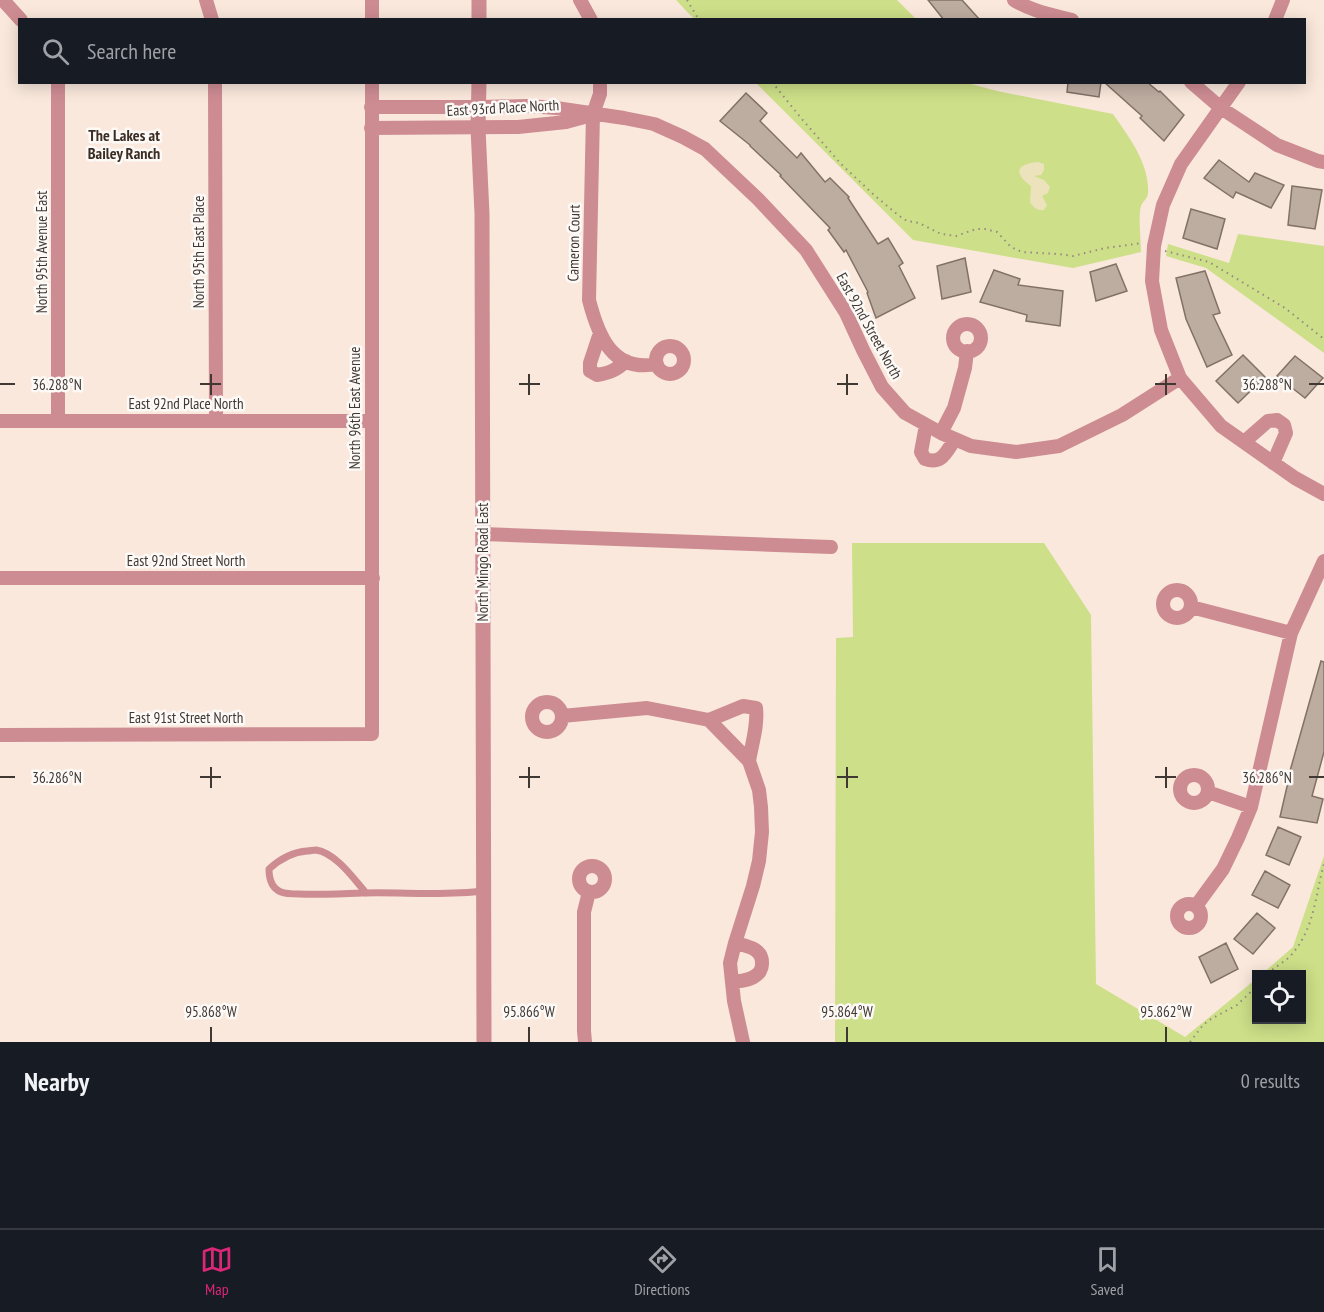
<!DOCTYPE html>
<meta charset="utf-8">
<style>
:root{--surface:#171b24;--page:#20242c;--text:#f1f3f6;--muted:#9ea1a6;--line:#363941;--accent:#db2777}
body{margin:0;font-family:"PT Sans Narrow",sans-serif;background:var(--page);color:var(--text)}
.controls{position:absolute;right:18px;bottom:18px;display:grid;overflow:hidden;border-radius:0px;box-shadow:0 3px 15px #0003}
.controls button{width:54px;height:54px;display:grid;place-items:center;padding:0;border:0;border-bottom:2px solid var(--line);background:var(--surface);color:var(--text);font:30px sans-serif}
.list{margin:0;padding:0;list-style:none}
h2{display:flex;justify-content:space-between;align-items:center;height:78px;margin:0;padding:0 24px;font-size:26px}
h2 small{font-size:20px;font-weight:400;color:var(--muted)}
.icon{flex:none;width:33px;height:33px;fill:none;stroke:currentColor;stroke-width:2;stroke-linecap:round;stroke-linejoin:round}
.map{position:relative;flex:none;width:1324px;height:1042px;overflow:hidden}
.search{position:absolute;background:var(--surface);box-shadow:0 3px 15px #0003;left:18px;right:18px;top:18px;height:66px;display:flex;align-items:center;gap:15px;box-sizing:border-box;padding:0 21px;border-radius:0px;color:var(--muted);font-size:22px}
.sheet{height:186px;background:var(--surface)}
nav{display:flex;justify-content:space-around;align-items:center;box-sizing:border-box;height:84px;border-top:2px solid var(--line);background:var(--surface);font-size:16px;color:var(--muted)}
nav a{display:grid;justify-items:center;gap:3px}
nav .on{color:var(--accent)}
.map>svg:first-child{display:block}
.green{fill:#cddf88}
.sand{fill:#ece3bd}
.building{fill:#bdaca0;stroke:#817166;stroke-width:1.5}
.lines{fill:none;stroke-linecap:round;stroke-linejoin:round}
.path{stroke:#968a82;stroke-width:2;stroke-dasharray:1.5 4.5;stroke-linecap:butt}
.service{stroke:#cd8c92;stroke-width:7}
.minor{stroke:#cd8c92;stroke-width:14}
.tertiary{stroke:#cd8c92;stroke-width:15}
.ticks{fill:none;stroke:#3f3833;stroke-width:2}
.labels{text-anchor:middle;stroke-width:5;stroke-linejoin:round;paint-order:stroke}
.street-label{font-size:15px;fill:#3f3833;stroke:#fcf9f6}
.neighbourhood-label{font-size:16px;font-weight:bold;fill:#3c2e24;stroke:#fcf9f6}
.ticks-label{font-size:15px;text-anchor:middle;fill:#3f3833;stroke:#fcf9f6;stroke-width:5;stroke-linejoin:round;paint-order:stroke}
</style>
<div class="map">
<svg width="1324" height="1042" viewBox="0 0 1324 1042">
<rect width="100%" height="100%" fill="#fae8dc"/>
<path class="green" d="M676,0H897L916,19H694Z
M756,83H967L997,91L1113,114C1129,137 1150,164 1148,194C1147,199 1143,201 1141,206C1138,215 1141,241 1141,252L1073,268L913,240Z
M1238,234L1324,246V353L1206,268L1166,256L1168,244L1229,263Z
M852,543H1044L1091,615L1096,984L1185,1037L1256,979V1020H1302V974H1262L1293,947L1324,856V1042H835L836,638L853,637Z"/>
<path class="sand" d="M1038,162L1044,164V170L1041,175L1034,176L1044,180L1050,187L1048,193L1042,196L1047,205L1044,210C1037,211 1033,207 1030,202L1031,186C1013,173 1016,164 1038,162Z"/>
<path class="building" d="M928,0H962L980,20H944Z
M1068,82H1101L1099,97L1067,92Z
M1104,82H1147L1159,92L1160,91L1184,115L1164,141L1140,118L1142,116Z
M746,93L767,113L760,121L797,158L801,153L825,182L830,178L849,197L848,198L878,244L888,238L903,263L899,266L915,298L876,318L867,293L868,292L846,250L844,252L828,230L830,228L780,176L781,175L750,146V145L720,121Z
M1219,160L1249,182L1255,173L1284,185L1271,208L1236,192L1233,198L1204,178Z
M1292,186L1322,190L1315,229L1288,225Z
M1191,209L1225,219L1217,249L1183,238Z
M965,258L971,292L942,299L937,266Z
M1116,264L1127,291L1096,301L1090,272Z
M994,270L1020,279L1018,285L1063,291L1060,326L1026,321L1027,315L980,302Z
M1205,271L1220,313L1213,315L1232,355L1207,367L1186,319L1176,278Z
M1243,355L1265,377L1238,403L1216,381Z
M1295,356L1323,378L1305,398L1277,376Z
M1321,661L1324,662V752L1312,796L1323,799L1317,823L1280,817L1289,778H1288Z
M1278,827L1301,837L1289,865L1266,855Z
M1265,871L1290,885L1278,908L1252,895Z
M1257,913L1275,928L1253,954L1234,939Z
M1226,943L1238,969L1211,983L1199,957Z"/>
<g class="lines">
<path class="path" d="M687,0L699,20
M772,82L801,118L841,164L873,194L898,215L907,221L919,223L941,234L956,236L976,229H985L997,232L1011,247L1022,252L1058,254L1073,256L1105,248L1143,243
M1165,251L1209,262L1285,308L1324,339
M1268,974C1275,966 1286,962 1293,953C1315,926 1315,896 1324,864
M1190,1042L1203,1025L1211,1019L1237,1005L1256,987"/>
<path class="service" d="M366,893C354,879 336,853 316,850C313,850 310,851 307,851C292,852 280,859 269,869C269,878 271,888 281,892C286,894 294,894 299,894C321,895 342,894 364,893C404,892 444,896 484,891"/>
<path class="minor" d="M3,0L21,20
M206,0L212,20
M580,0L591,20
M1014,0C1031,11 1053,15 1072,20
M372,20V0
M1275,20L1283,0
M58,82V421
M215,82L216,420
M600,82V94L593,114L589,300C598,335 612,373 657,364
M1191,82L1221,108L1277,145L1318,161L1324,162
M1239,82L1181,164L1163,205L1154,246L1152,281L1161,330L1180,378L1221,426L1295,478L1324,494
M371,107H479L528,106L556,108L624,118L654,124L683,137L705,149L758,199L806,250L846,313L863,350L882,387L905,413L941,433L971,446L1016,452L1059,446L1122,415L1180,378
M371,128L518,127L566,122L588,116
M953 338a14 14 0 1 1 28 0a14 14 0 1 1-28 0Z
M600,333L590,363V371L597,375C609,373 617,370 626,361
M656 360a14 14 0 1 1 28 0a14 14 0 1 1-28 0Z
M0,421H372
M926,425L921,452L925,459C942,465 946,452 955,439
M941,433L954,408L965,368L967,351
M1244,442L1268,421L1277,420L1284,425L1286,433L1273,463
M483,534L831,547
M0,578H373
M1163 604a14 14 0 1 1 28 0a14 14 0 1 1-28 0Z
M1191,607L1291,633
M532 717a15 15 0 1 1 30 0a15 15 0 1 1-30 0Z
M562,716L647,708L709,720L749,761L759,790L761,807L762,832L759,861L753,886L735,943L730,963L732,982C739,981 749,981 755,976C759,974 762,969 762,964C763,948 746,946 735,943
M709,720L743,706L756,708C758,726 752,743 749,761
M0,735L372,734V82
M1180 789a14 14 0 1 1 28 0a14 14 0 1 1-28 0Z
M1208,792L1251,807
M579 879a13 13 0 1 1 26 0a13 13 0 1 1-26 0Z
M1177 916a12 12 0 1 1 24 0a12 12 0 1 1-24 0Z
M1196,906L1223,869L1238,838L1251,807L1291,633L1324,561
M732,982L734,1001L743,1042
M585,1042L584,1031V912L589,892"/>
<path class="tertiary" d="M479,20V0
M479,82L478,128L482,214L484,1042"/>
</g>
<path class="ticks" d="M211,374V395M529,374V395M847,374V395M1166,374V395M0,384H15M200,384H221M519,384H540M837,384H858M1155,384H1176M1309,384H1324M211,767V788M529,767V788M847,767V788M1166,767V788M0,777H15M200,777H221M519,777H540M837,777H858M1155,777H1176M1309,777H1324M211,1027V1042M529,1027V1042M847,1027V1042M1166,1027V1042"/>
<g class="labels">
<g class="street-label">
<text transform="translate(503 108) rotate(-3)" y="5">East 93rd Place North</text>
<text transform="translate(574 243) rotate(-89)" y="5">Cameron Court</text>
<text transform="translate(42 252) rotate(-90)" y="5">North 95th Avenue East</text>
<text transform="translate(199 252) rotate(-90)" y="5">North 95th East Place</text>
<text transform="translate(869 326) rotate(61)" y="5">East 92nd Street North</text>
<text x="186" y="409">East 92nd Place North</text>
<text transform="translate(355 408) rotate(-90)" y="5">North 96th East Avenue</text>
<text x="186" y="566">East 92nd Street North</text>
<text transform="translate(483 562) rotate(-90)" y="5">North Mingo Road East</text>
<text x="186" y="723">East 91st Street North</text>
</g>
<g class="neighbourhood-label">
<text x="124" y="141">The Lakes at<tspan x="124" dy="18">Bailey Ranch</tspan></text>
</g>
</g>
<g class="ticks-label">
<text x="57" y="390">36.288°N</text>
<text x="1267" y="390">36.288°N</text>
<text x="57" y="783">36.286°N</text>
<text x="1267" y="783">36.286°N</text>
<text x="211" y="1017">95.868°W</text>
<text x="529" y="1017">95.866°W</text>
<text x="847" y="1017">95.864°W</text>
<text x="1166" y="1017">95.862°W</text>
</g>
</svg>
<div class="controls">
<button><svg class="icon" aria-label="locate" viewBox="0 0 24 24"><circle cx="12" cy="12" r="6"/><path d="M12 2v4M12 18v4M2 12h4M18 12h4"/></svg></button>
</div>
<div class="search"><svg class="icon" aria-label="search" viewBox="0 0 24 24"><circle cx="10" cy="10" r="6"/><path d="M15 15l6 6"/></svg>Search here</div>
</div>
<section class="sheet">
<h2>Nearby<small>0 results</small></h2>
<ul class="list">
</ul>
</section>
<nav>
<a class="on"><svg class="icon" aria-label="map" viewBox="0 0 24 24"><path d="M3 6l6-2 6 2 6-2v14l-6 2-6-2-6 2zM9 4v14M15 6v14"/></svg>Map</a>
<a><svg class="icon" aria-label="directions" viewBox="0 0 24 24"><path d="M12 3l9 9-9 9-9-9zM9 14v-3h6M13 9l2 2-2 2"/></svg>Directions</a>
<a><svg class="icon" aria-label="saved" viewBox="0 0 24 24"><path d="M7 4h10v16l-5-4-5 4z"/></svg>Saved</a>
</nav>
